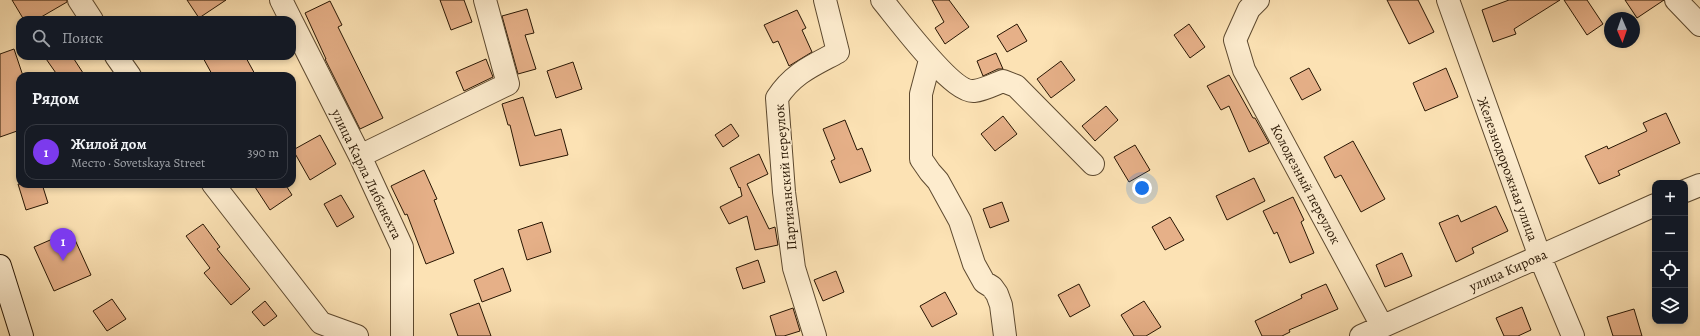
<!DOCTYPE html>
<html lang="ru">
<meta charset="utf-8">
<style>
:root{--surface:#171b24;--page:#242831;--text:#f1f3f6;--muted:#9ea1a6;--line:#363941;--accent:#7c3aed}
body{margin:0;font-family:Alegreya,serif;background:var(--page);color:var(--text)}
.controls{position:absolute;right:12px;bottom:12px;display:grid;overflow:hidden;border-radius:8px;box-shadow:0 2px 6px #0003}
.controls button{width:36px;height:36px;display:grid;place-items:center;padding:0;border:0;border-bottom:1px solid var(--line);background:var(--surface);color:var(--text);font:20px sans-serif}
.compass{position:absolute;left:1604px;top:12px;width:36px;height:36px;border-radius:50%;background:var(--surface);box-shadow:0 2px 6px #0003;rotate:178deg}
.you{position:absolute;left:1142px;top:188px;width:14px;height:14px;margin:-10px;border:3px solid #fff;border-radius:50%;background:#1a73e8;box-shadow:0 0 0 6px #1a73e833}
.badge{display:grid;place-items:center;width:26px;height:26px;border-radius:50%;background:var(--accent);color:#fff;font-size:13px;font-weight:700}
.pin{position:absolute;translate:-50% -33px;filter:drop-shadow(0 1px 2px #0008)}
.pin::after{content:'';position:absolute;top:21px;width:14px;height:12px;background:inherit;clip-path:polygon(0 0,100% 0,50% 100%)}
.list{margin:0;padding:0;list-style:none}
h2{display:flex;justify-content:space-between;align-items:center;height:52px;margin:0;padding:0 16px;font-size:17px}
h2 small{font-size:13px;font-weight:400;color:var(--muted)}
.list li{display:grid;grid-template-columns:26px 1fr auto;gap:12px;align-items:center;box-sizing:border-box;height:56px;margin:0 8px 8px;padding:0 8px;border:1px solid var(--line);border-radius:12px}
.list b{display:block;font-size:15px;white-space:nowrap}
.list p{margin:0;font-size:13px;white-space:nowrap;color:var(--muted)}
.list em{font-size:13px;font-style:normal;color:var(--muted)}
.icon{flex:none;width:22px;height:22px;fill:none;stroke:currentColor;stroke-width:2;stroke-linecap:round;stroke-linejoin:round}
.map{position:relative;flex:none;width:1700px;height:336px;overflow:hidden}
.search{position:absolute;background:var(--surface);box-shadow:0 2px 6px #0003;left:16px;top:16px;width:280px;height:44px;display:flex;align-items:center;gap:10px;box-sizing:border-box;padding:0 14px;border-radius:12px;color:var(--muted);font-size:15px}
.panel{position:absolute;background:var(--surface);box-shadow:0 2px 6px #0003;left:16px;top:72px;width:280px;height:116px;border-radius:12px}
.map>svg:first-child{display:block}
.building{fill:#e6b088;stroke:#281603}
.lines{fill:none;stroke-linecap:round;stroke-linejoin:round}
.minor-casing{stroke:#5d492f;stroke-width:24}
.secondary-casing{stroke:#281603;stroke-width:24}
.minor{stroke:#fdecce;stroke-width:22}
.secondary{stroke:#fdecce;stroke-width:22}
.labels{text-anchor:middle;stroke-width:3;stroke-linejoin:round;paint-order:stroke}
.street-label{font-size:14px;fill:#281603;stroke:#fdecce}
</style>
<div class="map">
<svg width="1700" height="336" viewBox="0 0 1700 336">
<rect width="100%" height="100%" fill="#fce2b4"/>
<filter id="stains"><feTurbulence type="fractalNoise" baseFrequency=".005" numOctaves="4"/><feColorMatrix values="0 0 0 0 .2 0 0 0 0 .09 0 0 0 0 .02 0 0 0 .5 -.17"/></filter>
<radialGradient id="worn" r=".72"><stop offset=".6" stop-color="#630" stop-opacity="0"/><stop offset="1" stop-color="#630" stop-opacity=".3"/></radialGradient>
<path class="building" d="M12,0H67V2L36,20H24Z
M187,0H226L199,18Z
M440,0H464L472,22L451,30Z
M932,0H949L969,27L945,44L935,28L944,22Z
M1387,0H1418L1434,32L1409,44Z
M1509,0H1560L1514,29L1516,34L1493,42L1482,10Z
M1564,0H1587L1603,24L1587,35Z
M1625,0H1664L1637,18Z
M330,1L342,25L338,27L383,118L360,129L325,59H326L305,13Z
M527,9L534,33L525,35L536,69L518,74L502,16Z
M797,10L806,28L802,30L812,52L789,66L778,41L773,43L764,25Z
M1017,24L1027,41L1007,52L997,36Z
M1189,24L1205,47L1190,58L1174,35Z
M14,49L23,76H20V130L0,137V54Z
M996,53L1003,69H998L983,76L977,61Z
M44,56H72L85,76H58Z
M202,56H245L256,76H213Z
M486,59L493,77L464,91L456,72Z
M1061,61L1075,80L1051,98L1037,79Z
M573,62L582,89L556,98L547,71Z
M1309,68L1321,90L1302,100L1290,78Z
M1446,68L1458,97L1425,111L1413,83Z
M1229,75L1253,118H1255L1269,143L1249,152L1229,106L1221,110L1207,86Z
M523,97L535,136L561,129L568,155L520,166L510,125H508L502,104Z
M1106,106L1118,120L1095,141L1082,126Z
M1666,113L1680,143L1618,171L1620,175L1599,184L1585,156L1607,146L1608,149L1647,131L1643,123Z
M1003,116L1017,134L995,151L981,134Z
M845,120L857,150L862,148L871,171L840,183L831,161L835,159L823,129Z
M731,124L739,136L723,147L715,135Z
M320,135L336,164L310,180L293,150Z
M1353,141L1385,199L1361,212L1341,175L1335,178L1324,157Z
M1135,145L1150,170L1129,182L1114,157Z
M759,154L768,174L747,184L769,229L775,227L778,245L755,250L747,216L729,224L720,207L742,196L740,187L739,188L730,168Z
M424,170L437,199L434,200L454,253L426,264L407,214L405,215L391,186Z
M1254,178L1265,201L1227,220L1216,196Z
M18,184H42L48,203L26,210Z
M253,184H285L292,195L270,210Z
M341,195L354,217L337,227L324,204Z
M1293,197L1304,220L1301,222L1314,253L1290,263L1277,232L1274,234L1263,211Z
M1002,202L1009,221L990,228L983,209Z
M1496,206L1508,231L1472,248L1474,253L1456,262L1439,223L1458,215L1461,222Z
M1170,217L1184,240L1165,250L1152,227Z
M542,222L551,252L527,260L518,230Z
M203,224L220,247L217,249L250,289L231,305L204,273L210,268L186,236Z
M71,231L91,275L54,291L34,247Z
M1402,253L1412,276L1385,287L1376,265Z
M758,260L765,282L743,289L736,268Z
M503,268L511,291L482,302L474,280Z
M836,271L844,292L823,301L814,280Z
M1079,284L1090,306L1070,317L1058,295Z
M1326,284L1338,309L1289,330L1290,332L1282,336H1262L1255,321L1302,298L1301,295Z
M945,292L957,314L932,327L920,306Z
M112,299L126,319L107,331L93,311Z
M265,301L277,316L264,326L252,312Z
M1144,301L1161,327L1146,336H1134L1121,315Z
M479,303L491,336H458L450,314Z
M1522,307L1531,330L1518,336H1504L1496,318Z
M793,308L800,331L784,336H776L770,316Z
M1634,309L1642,336H1613L1607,317Z"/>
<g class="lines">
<g class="minor-casing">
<path id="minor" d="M79,0L92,20
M281,0L291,20
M882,0C897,18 952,93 974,91C984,90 995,84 1003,81L1016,86L1093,164
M1258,0L1249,9L1235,40L1244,70L1382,326
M1448,0L1540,257L1573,336
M1676,0L1700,25
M292,22L360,156L402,247V336
M116,56L130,76
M930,60L921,94V159L930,172L938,181L960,221L974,264L984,282L992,287L997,294L1001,305L1005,336
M360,156L508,84L485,0
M213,184L321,323L357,336
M1685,191L1700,185
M815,336L794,268L784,192L777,98C793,73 814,65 838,52L825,0
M1361,336L1655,205"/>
</g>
<g class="secondary-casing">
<path id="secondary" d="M0,266L22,336"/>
</g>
<use href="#minor" class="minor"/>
<use href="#secondary" class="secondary"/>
</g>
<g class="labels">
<g class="street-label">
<text transform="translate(1508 169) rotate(70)" y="5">Железнодорожная улица</text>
<text transform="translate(367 174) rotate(64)" y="5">улица Карла Либкнехта</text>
<text transform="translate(785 177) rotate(-95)" y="5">Партизанский переулок</text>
<text transform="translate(1306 184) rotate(62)" y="5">Колодезный переулок</text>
<text transform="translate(1508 270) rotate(-24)" y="5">улица Кирова</text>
</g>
</g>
<rect width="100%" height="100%" filter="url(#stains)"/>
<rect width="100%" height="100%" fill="url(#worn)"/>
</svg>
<div class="controls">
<button>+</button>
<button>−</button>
<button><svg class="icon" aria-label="locate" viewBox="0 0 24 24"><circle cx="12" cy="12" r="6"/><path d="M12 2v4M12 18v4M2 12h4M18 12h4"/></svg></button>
<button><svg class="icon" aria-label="layers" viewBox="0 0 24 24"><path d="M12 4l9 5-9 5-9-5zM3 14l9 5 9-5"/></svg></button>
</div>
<svg class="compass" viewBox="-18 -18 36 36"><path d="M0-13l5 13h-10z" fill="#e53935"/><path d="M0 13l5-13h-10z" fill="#9ea1a6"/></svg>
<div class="you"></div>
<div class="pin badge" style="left:63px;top:261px">1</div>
<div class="search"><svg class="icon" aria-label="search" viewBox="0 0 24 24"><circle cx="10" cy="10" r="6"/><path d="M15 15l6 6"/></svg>Поиск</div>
<section class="panel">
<h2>Рядом<small></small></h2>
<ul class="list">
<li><span class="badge">1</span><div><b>Жилой дом</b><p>Место · Sovetskaya Street</p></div><em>390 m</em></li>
</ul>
</section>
</div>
